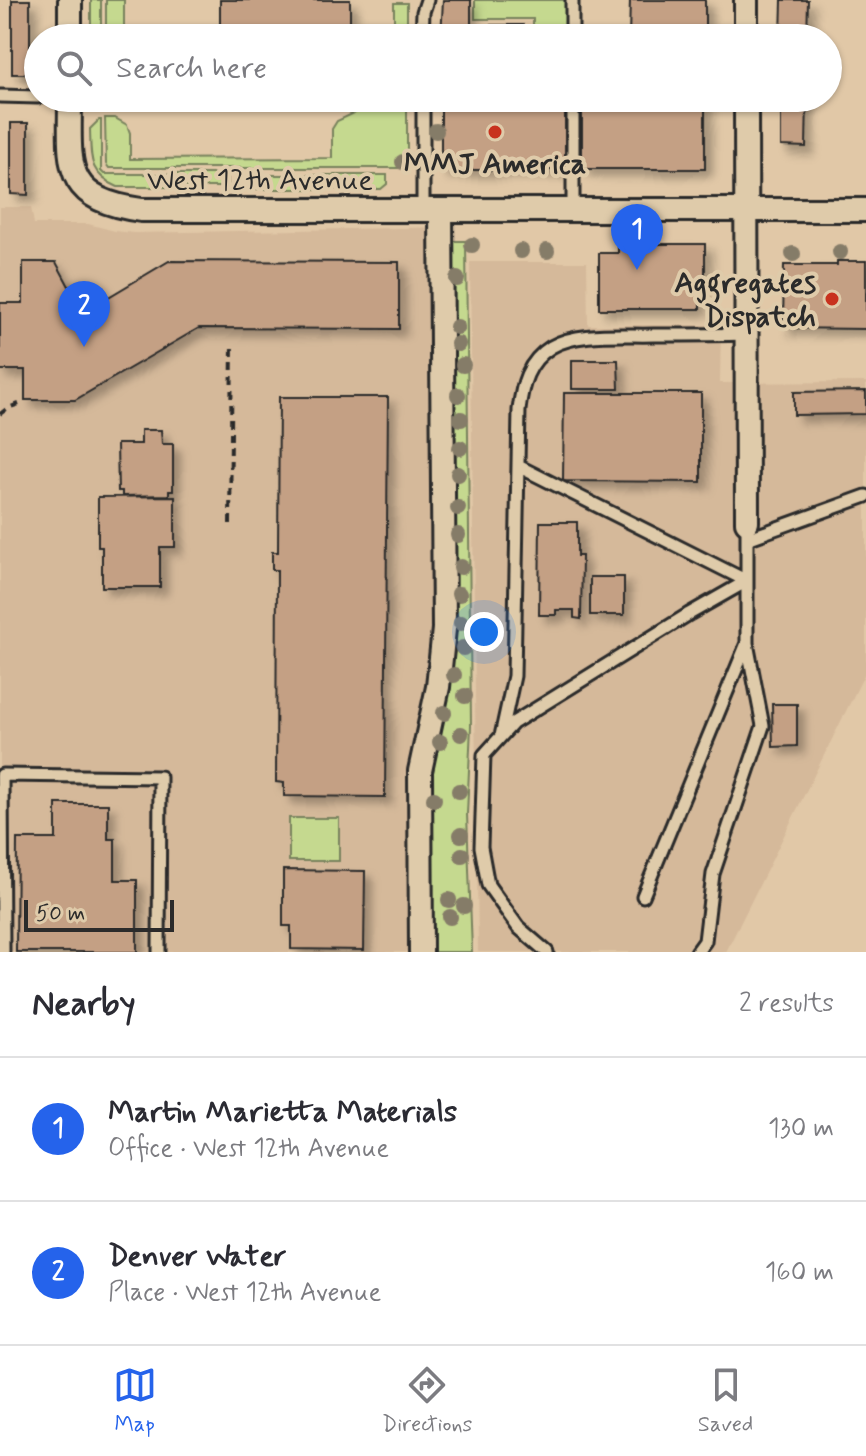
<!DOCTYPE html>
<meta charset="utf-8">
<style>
:root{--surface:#fff;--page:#f7f7f7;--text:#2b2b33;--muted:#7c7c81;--line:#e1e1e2;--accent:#2563eb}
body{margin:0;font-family:Mynerve,sans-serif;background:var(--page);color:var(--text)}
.scale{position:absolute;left:24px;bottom:20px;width:150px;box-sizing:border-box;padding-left:8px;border:4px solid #2b2b2b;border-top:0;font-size:22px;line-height:28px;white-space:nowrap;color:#2b2b2b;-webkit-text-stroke:6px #dfcbaa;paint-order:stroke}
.you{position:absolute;left:484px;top:632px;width:28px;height:28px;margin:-20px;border:6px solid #fff;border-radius:50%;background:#1a73e8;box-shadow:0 0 0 12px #1a73e833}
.badge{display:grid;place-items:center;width:52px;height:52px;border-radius:50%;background:var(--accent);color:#fff;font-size:26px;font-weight:700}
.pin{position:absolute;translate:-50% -66px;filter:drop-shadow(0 2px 4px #0008)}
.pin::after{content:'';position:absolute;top:42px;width:28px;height:24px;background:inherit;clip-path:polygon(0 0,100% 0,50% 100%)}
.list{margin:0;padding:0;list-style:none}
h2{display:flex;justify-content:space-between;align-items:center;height:104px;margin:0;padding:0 32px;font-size:34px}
h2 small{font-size:26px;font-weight:400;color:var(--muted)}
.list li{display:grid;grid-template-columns:52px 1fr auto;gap:24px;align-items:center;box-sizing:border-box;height:144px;padding:0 32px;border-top:2px solid var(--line)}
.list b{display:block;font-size:30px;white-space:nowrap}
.list p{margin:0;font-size:26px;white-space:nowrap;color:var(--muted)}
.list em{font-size:26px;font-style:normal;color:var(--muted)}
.icon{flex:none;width:44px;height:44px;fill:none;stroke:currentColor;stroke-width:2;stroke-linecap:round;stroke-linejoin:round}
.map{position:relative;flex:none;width:866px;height:952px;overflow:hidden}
.search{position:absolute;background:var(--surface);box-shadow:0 2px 6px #0004;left:24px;right:24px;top:24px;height:88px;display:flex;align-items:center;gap:20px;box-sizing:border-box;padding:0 28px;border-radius:44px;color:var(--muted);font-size:30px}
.sheet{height:392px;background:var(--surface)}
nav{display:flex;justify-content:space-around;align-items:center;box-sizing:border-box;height:112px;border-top:2px solid var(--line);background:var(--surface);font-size:22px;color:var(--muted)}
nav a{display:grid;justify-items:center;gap:4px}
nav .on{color:var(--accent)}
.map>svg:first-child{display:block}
.built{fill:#d5b99a}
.green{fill:#c5d98f;stroke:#78825d;stroke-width:2}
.building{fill:#c4a084;stroke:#2b2b2b;stroke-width:2;filter:url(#shadow)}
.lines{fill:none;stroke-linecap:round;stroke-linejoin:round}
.lane-casing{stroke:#2b2b2b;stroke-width:17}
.street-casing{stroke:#2b2b2b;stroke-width:28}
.path{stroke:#2b2b2b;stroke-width:4;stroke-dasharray:8 6;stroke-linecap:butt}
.lane{stroke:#dfcbaa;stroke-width:11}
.street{stroke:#dfcbaa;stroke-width:22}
.tree{fill:#857b68}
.poi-dot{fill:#c8321e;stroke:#dfcbaa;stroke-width:3}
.labels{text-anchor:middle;stroke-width:8;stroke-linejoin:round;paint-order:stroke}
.poi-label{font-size:30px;font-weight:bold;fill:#2b2b2b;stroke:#dfcbaa}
.street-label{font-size:30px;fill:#2b2b2b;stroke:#dfcbaa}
</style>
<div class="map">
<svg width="866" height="952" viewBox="0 0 866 952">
<defs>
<filter id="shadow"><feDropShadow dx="7" dy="7" stdDeviation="4" flood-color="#0004"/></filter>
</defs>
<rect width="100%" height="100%" fill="#e1c8a7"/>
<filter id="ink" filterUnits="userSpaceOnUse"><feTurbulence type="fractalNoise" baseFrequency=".0125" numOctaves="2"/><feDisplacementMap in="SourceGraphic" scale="16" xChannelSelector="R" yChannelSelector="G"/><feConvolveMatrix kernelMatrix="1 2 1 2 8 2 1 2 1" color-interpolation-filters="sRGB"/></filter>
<g filter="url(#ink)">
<path class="built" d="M0,207H31L34,224H88L115,231L134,233L453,227L454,241H466L471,726L467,814L472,952H0Z
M470,262H587L588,325H721L720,383L866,382V671L726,952H478Z"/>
<path class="green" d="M91,0H101V38H91Z
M106,0H124V38H106Z
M475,0H565V38H533V19H475Z
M394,3H407V38H394Z
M373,98H407V168H109L106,164L105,118H115L127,125L130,133V159L332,158V129L337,121L361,110Z
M99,120H101V171L104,174H228V187H118C88,174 91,158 90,129Z
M256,175H387V184L381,189H256Z
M453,241H466L471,726L467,814L472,952H433V755L456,645L451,249Z
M289,818H339V861H289Z"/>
<path class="building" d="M12,0H30V74H12Z
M220,0H350V38H220Z
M443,0H471V25H523V38H441Z
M630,0H705V38H629Z
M782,0H808L807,38H781Z
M441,98H565V170H441Z
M582,98H705V169H582Z
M781,98H807L806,147L781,146Z
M11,123H28V195L11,194Z
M618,244H705V286H700V309H599V253H618Z
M169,261L399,262V329L199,328L75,400H25V370H0V303H23V262H56L79,305H95Z
M837,261H866V329L783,328L784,265H837Z
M572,360H618L619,389H572Z
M866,391V414L794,415V392Z
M564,393H701V482L563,481Z
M279,397H388L385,797L284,796V783L276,782L277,570H272V552H278Z
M141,430H161L162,444H173V491H169V495L122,496V491H118L117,444H141Z
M175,496V547H160V587H102V547H98V497Z
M540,522H577V556H582L581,619L574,618V610H556V615H539Z
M590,577H624V615H590Z
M772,704H797V746L773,747Z
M56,804H108V839H115V880H137V952H16L17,839H56Z
M283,870L365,871L364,950L291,949V926H283Z"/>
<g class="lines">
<g class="lane-casing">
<path id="lane" d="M572,0V38
M422,38L423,12L427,0
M0,96L38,97
M423,98V210
M573,98V210
M518,466L747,581
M747,539L866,496
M501,736L514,676L519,410C522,385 527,362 551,347C577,331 624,336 654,335C685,335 716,335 746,334
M643,896L747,643V522
M3,952L2,775L160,777L159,952
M547,952L518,927L488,885L481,847L484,755L513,723L689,614L747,581
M697,952L705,941L713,874L763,726L747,643"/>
</g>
<g class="street-casing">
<path id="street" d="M746,0V38
M70,38V0
M70,98C70,165 61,199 141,210H866
M746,98L747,522
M421,952L420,771L438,687L444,629L441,210"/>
</g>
<path class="path" d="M0,414L8,408L19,404
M230,524L232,342"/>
<use href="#lane" class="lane"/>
<use href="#street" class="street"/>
</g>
<g class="tree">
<circle cx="436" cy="131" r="8"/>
<circle cx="403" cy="162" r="8"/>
<circle cx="436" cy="162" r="8"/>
<circle cx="472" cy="245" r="8"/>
<circle cx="521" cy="251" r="8"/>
<circle cx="547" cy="251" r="8"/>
<circle cx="840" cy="252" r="8"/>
<circle cx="793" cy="254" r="8"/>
<circle cx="457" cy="279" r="8"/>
<circle cx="457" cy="327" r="8"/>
<circle cx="458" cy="344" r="8"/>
<circle cx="463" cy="365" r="8"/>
<circle cx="458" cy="395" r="8"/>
<circle cx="461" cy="419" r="8"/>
<circle cx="460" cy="448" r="8"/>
<circle cx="458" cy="474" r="8"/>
<circle cx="458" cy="508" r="8"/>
<circle cx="458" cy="535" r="8"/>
<circle cx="461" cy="567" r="8"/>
<circle cx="459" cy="594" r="8"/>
<circle cx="461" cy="623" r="8"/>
<circle cx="463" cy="648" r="8"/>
<circle cx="454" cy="675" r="8"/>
<circle cx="465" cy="696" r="8"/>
<circle cx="444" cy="713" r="8"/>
<circle cx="461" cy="734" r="8"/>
<circle cx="440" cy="742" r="8"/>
<circle cx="459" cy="791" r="8"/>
<circle cx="434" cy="799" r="8"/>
<circle cx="461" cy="835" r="8"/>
<circle cx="462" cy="855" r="8"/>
<circle cx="449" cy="900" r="8"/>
<circle cx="464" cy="906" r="8"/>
<circle cx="450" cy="917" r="8"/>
</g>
</g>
<g class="poi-dot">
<circle cx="495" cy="132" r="8"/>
<circle cx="832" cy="299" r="8"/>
</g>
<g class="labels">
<g class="poi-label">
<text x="495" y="173">MMJ America</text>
<text x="816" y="292" text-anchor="end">Aggregates<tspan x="816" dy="34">Dispatch</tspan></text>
</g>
<g class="street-label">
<text x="260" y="189">West 12th Avenue</text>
</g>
</g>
</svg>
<div class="scale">50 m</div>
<div class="you"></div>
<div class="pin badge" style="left:637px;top:270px">1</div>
<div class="pin badge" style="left:84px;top:347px">2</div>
<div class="search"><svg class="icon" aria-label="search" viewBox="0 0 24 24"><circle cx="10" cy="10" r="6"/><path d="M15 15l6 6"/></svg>Search here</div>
</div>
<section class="sheet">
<h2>Nearby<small>2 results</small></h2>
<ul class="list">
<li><span class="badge">1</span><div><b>Martin Marietta Materials</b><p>Office · West 12th Avenue</p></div><em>130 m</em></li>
<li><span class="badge">2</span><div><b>Denver Water</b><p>Place · West 12th Avenue</p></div><em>160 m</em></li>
</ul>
</section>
<nav>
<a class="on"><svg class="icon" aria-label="map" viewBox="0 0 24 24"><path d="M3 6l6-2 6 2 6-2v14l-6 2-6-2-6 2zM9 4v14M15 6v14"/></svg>Map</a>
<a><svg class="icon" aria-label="directions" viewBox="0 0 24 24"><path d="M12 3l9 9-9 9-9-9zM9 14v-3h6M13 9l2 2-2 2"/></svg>Directions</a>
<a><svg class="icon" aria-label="saved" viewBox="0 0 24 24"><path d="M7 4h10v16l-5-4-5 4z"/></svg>Saved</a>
</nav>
